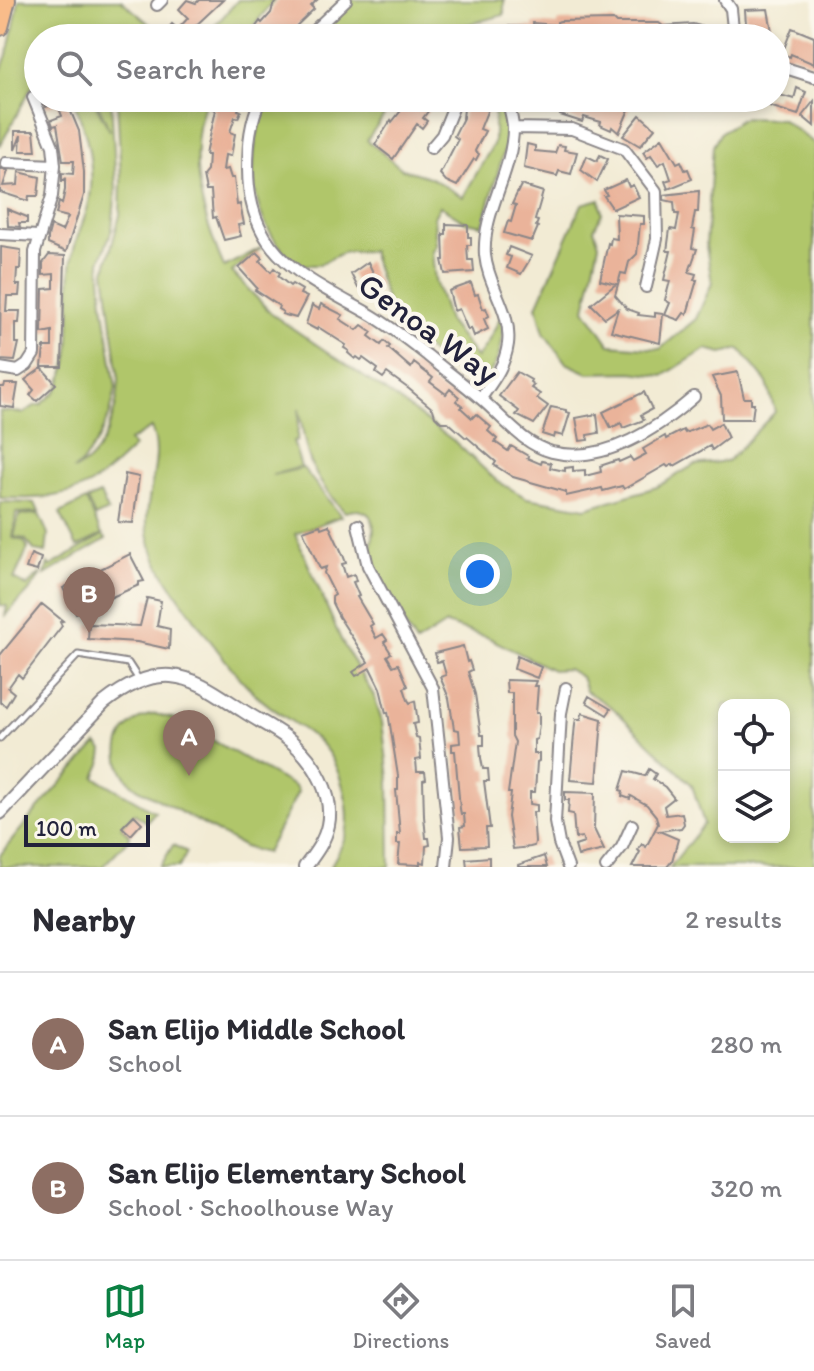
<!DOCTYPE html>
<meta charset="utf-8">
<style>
:root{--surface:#fff;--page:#f2f2f3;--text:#2b2b33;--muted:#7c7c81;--line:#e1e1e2;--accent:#0b8043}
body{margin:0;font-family:Itim,sans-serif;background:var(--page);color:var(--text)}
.controls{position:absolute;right:24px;bottom:24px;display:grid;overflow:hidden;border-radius:16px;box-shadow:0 4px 12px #0003}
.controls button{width:72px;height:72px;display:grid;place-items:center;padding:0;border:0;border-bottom:2px solid var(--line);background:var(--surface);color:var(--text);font:40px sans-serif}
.scale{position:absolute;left:24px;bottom:20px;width:126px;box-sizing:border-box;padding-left:8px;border:4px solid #22223b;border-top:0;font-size:22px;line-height:28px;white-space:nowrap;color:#22223b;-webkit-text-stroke:6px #fbf7ec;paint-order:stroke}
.you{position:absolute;left:480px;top:574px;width:28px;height:28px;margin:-20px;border:6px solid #fff;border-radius:50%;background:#1a73e8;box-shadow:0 0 0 12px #1a73e833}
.badge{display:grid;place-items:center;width:52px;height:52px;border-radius:50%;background:var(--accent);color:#fff;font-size:26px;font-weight:700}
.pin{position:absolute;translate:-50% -66px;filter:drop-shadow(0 2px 4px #0008)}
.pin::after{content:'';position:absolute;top:42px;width:28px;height:24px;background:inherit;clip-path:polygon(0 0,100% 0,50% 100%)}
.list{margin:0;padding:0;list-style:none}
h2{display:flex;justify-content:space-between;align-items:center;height:104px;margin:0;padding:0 32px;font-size:34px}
h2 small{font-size:26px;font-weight:400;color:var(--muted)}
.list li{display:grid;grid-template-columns:52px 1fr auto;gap:24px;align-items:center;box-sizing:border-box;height:144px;padding:0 32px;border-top:2px solid var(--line)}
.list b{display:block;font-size:30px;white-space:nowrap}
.list p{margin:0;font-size:26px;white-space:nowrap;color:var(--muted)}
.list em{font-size:26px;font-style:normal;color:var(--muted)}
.icon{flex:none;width:44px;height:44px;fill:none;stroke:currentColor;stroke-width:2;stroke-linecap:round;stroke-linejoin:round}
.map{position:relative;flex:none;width:814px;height:867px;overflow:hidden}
.search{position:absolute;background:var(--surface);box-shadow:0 4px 12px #0003;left:24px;right:24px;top:24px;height:88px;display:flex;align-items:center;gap:20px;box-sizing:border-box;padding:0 28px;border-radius:44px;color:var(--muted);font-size:30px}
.sheet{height:392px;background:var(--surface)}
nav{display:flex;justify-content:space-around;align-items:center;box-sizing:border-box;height:112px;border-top:2px solid var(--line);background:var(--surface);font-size:22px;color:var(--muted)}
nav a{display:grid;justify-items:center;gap:4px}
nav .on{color:var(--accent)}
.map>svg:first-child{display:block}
.green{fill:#b0c66a;stroke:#697452;stroke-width:2;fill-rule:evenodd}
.building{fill:#eab39a}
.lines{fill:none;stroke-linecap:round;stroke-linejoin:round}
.service-casing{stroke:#8a8688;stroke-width:9}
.minor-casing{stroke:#8a8688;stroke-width:14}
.tertiary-casing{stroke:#8a8688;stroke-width:16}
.primary-casing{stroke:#8a8688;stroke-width:20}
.service{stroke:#fff;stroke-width:5}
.minor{stroke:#fff;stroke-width:10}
.tertiary{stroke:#fff;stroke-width:12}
.primary{stroke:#f9bc8a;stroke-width:16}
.labels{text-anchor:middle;stroke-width:8;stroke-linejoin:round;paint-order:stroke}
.street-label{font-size:34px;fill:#22223b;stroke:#fbf7ec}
</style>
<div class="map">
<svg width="814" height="867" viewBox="0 0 814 867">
<rect width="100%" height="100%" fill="#fbf7ec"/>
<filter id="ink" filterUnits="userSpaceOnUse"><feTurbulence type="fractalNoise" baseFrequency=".0125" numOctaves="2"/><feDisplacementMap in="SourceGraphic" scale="16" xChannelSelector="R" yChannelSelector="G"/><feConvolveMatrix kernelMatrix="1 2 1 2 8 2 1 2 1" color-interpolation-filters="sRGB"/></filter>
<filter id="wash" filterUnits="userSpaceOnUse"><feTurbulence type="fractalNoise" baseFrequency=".006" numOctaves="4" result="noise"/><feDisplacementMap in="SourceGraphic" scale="32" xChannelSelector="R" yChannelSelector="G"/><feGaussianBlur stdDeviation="1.8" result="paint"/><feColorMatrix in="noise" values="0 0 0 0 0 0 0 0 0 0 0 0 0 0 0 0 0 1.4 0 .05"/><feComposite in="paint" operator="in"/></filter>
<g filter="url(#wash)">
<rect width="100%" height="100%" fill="#f2ebd4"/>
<path class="green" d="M19,0H121L166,38H77V20L72,38H38V75L0,146V74L10,46Z
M238,0H274L244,38H204Z
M352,0H504V15L461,26L446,38H312Z
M72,98H92L110,131L95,98H111L116,188L112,229L100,262L103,303L116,388L110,414L98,440L82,463L73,470C104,460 118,408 119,379L105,271L120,215L121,181L117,98H207C185,156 201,213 224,267L261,248L232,272L273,315L398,400L454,441L497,481L527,498L586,508L657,487L694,465L728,461L775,412L767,383L740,349L722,353L706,349L663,376L631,372L588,373L566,363L544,333L537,306L582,204L600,199L602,213L594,229L599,244L585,309L610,345L660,349L696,319L712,283L706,246L713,146L721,132L743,118L781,119L814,143V867H670L704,824L692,785L613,708L586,691L581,677L568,669L552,670L487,637L446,624L416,643C399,616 381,589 372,558C368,544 380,527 369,515C362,508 354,510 345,512C310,476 307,458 299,409L297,440L293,441L301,467L272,475L303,468L341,516L295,534L342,642L374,696L382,722L389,778L390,867H330C336,857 343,845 346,834C353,807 338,757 316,739C295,722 272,711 253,692C231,669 210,641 192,615C172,588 149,558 147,524C145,492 165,458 151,428L129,441L134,447C123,457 112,469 100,478C72,499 34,499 0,498V411L24,413L36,405H41C45,400 50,397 54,393C81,360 64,293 73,253C76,237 84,222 88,206C97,172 87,130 72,98ZM724,705H784V837H724Z
M268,98H396L367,140L402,169L429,177L463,197L494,143V98H502L507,127L506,144L483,225L466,222L440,206L434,217L436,245L432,251L435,280L448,321L477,358L488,342L501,316C506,342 499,367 479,385H472L393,322L371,251L344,252L318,265H298C245,220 245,158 268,98Z
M100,494L108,511L95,517L87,500Z
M86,500L102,535L77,547L60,513Z
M0,502L35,503L39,512L16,513L13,538L24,541L28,548L14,579L27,586L41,573C35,589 16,602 5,617L7,606L0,605Z
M39,514L48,534L46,553L35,551L25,539L14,537L19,515Z
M103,535L106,539L45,575L48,564L51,566Z
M155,714L175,719L295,787L298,792L266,853L244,847L137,788C106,765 115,720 155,714Z
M97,744L103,750L101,764L95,777L155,812L146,822L134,813L121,827L129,835L128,840L102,867H0V855L34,813Z
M173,845L187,852L179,867H160Z"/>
<g id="blocks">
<path class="building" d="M187,0L196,3L199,0H223L190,31L198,38H174L166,31L172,24L178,29L188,18L179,9Z
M278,0H317L311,6L314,9L291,31L289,29L280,38H248L260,21L262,23L271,13L273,6Z
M768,9L773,37L747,38L745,10Z
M613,20L616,23H659L663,26L693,24L715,30L714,38H464L478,30L500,26L533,27V23L557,25V22L560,21Z
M792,28L814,37V64L791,54L790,57L782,54Z
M797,88L806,92L798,115L769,106L765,98H776V94L794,99Z
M42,98H70L66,100L79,131L84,172V195L66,252L48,244V237L51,226L62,231L68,217L56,214L59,202L62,204L65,190V179L62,181V173L73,174L74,161H63L57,125L53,126L51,120L62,116L57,103L46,107Z
M217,98H242L238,110L241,111L238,118L235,117L230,132L235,134L231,156L225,155L223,170L228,169L231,178H234L237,205L240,204L244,224L238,225L241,236L224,240L216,217L213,218L211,191H206L203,176L207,171L208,155H205L206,150L215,110L211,108L214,99Z
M411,98H438L423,118L427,121L422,128L417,124L393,159L375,145L391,120L392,122Z
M525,98H590L610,104L612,99L618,101V99L630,107L619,133L612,127L611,130L600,125L601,122L584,117L582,122L560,115L561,109L545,105V108L538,107V113H524Z
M814,101V126L802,116Z
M472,102L488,109L480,129L485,131L475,151L479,154L476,160L474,159L457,186L446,181L440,174L458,139L454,136L463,118L464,109L467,104L470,105Z
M640,115L655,128L640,146L623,136Z
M15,131H34L36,151H20L21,135L15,150Z
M662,138L677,163L681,161L685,170L688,169L692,179L668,189L665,181L671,179L665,161L658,165L651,155L647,158L643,152Z
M527,144L535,146V151L555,153L558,145L565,146L564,150L577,152L571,174L559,171L557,176L524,168Z
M600,155L608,159L597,182L581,170L587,156L597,161Z
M0,168L8,171L3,186L18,185L19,172L40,177L38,196H29L28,201L0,192Z
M626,180L629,187L633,185L639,197L613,209L604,196L607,195L604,190Z
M521,185L543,192L535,220L538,221L536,226L538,227L532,241L504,233L508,221L511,222L516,205L512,204Z
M699,191L698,212H695L692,229L695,230L692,248L697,249L689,272L696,274L694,280H697L687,314L684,313L679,320L665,315L670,303L665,300L670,281L664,280L671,251H667L670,229L676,230L679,214H675L674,202L664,200V195Z
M7,209L27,217V223H19L20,227L8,226Z
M616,214L644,216V224H640L637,254L629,262L626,274L621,273L615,295L627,309L639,313L638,315L655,317V313L663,314L660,343L611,331L618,309L605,318L591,304L616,284L600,280L608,243L610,244L611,238L617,239Z
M446,224L468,225V237H471V245H467L468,260H473L474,272L445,274L442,260H444L443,234H446Z
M1,247L21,250L20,269H17L16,285H20L19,296H7L6,311H20L19,323H15V343H19L15,361L0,360Z
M509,247L532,256L521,274L507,268L511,257L506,255Z
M257,252L263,258L260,261L271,272L274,268L280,273L278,276L290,286L292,284L302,290L300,294L307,297L296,318L282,314L283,312L278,309L279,306L255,290L257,288L239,268Z
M49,255L65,256L62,367H42L44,347H52V331L42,333L43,289L54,288V274L43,275V263Z
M368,262L379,285L371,288L369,283L358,288L351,274Z
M471,283L475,295L478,294L483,309L486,308L489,316L484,319L488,329L474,336L471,328L468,330L459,309L454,311L449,291Z
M321,304L343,315L340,319L357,330L362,325L372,332L369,336L381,345L384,341L390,346L388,348L411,368L414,363L433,378L430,382L446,394L450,389L459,397L456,401L463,406L461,408L472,418L476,414L491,427L488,431L497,439L495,442L508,451L511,446L528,456L527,458L541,464L542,461L551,463L550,468L565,471V468L573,467V471L585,470V476L601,472L600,466L618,460L619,462L630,457L633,461L646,454L643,449L665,436L666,439L683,430L685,433L707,424L710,429L721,423L728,438L712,450L710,446L674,466L673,464L668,467L666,465L624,489L622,486L603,491L602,488L566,496V492L513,477L494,465L496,462L467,437L466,438L448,422H441L435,416L433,409L409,389L387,373L383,378L376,373L378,369L363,358L361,360L357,357L355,359L348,353L349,351L344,348L346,345L318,327L317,330L306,324L312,305L319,309Z
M42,368L56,384L37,401L30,395L34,390L25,380Z
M517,372L531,380L530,382L534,385L531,388L540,394L537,398L548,406L534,424L516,415L519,411L499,396Z
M738,372L744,398H751V403H754L752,419H722L721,396L712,377Z
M5,384H18L14,408L0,406V387H4Z
M644,392L652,409L641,415L644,420L623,428L621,423L611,428L603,412Z
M551,407L566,410V412L570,413L563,436L555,434L554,438L542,434Z
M597,414L599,433L587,435L588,440L580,441L576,418Z
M125,474L139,477L133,523L118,522Z
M320,525L321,528L329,525L343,555L346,563L342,564L346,577L354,574L356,581L353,582L359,596L357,597L373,624L370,626L376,638L383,634L387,640L384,642L391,653L387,656L393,666L398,664L400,667L408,686L404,688L408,700L410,703L415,701L418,723L413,724L416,737L419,738L421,759L416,760L417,772H425L426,779L423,780L424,816L426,838H429L430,845L426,846L425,863L420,862V865L398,864L400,844H397V834H400L396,790H398V776L388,712L386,713L380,688L370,668L356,676L353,672L368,662L339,617L332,603V597L335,595L324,573L326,567L320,569L303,531Z
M31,554L41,558L37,571L26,568Z
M130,554L144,581L139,582V585L76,613L63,588Z
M147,598L161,601L157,626L170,629L169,649L137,642L88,639L89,624L140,626Z
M42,604L63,621L60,622L62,626L22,678L18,674L8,688L14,693L6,706L0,702V655Z
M463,646L467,662L469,661L472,670L468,672L475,694L481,735H484V745H480L481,758L483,769H488L489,781H484L490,828H486L487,846L462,847L460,827L465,826L464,814H461L460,809L455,751H452V744L460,743L459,730L454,729L449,698L440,677L446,675L442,661L437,662L435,653Z
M517,656L541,667L537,678L514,669Z
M506,680L536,681L534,686H538L536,713H539V724L537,739L534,740V754H539V761L537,762L535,792H530V804L537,805V812H533L535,842L534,846L530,847L513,849L508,817L511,793H508L515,742L512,736V693H507Z
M589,696L611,709L607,715L586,702Z
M582,713L602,719L597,782L570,780L575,724L576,719H581Z
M649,769L656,774L653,779L665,787L674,798L664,806L666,815L682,813L684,824L681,828L659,831L678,839L672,861L667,867H632L640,852L638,850L642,844L646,847L658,824L656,816L647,805L631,796L630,799L622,796L623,791L620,790L626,771L645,776Z
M565,792L595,793L594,829L604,850L578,856L575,846L584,843L582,837L575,838L573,814L568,813L569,800H565Z
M134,815L142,823L131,835L122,827Z
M544,856L547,867H518V865Z
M489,857V866L467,867L466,859Z"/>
</g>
</g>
<g filter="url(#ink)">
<use href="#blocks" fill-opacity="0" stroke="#8a8688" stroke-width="2"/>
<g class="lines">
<g class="service-casing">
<path id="service" d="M0,738L78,655L128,663L139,680"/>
</g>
<g class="minor-casing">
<path id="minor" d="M725,0L731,9L734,38
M157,5L162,0
M306,38L346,0
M776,65L814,77
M261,98C250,122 248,143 248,169C248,255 304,277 368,313C389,325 409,341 428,356C445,370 463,383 480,398C503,417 522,444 552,452C604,465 657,429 694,397
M513,128L572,129L624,149L656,191L657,239L646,287
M431,148L442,135L457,98
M6,163L55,165
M0,234L39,236
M0,368L18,371L27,365L34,354L35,252L52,196L55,165L53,146L33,97
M481,398C493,381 505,366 508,344C512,311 488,287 485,255C482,212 513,172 513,128C513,119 509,108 507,98
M358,525L368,566L433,688L449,837L446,867
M566,688L561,713L555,822L559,843L568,867
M606,867L622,847L632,825"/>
</g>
<g class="tertiary-casing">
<path id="tertiary" d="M0,813L104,703C122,689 146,674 171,676C198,678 220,696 242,710C258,721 279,730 293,743C315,762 334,795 328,825C325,841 314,855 305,867"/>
</g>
<g class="primary-casing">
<path id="primary" d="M0,27L7,0"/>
</g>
<use href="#service" class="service"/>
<use href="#minor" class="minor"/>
<use href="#tertiary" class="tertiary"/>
<use href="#primary" class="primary"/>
</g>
</g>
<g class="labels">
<g class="street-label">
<text transform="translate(429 328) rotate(36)" y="12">Genoa Way</text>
</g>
</g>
</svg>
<div class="controls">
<button><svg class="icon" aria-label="locate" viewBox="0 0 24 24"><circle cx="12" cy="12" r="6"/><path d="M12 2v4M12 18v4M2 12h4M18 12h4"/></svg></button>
<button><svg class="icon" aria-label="layers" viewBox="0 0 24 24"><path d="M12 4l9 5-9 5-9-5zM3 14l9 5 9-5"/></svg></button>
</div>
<div class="scale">100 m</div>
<div class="you"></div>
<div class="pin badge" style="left:189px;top:776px;background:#8d6e63">A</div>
<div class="pin badge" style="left:89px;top:633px;background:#8d6e63">B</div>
<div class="search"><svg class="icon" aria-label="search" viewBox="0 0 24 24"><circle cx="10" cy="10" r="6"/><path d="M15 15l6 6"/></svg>Search here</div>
</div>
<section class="sheet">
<h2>Nearby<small>2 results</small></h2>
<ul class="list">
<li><span class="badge" style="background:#8d6e63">A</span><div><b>San Elijo Middle School</b><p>School</p></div><em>280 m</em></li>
<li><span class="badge" style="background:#8d6e63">B</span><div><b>San Elijo Elementary School</b><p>School · Schoolhouse Way</p></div><em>320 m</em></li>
</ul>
</section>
<nav>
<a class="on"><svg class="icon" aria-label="map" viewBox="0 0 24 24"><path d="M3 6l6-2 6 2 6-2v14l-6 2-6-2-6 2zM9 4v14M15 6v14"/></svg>Map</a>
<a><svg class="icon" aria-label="directions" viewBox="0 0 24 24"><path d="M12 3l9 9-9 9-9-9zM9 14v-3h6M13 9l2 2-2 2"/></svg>Directions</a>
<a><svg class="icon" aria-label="saved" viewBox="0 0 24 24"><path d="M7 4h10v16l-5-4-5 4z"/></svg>Saved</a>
</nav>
